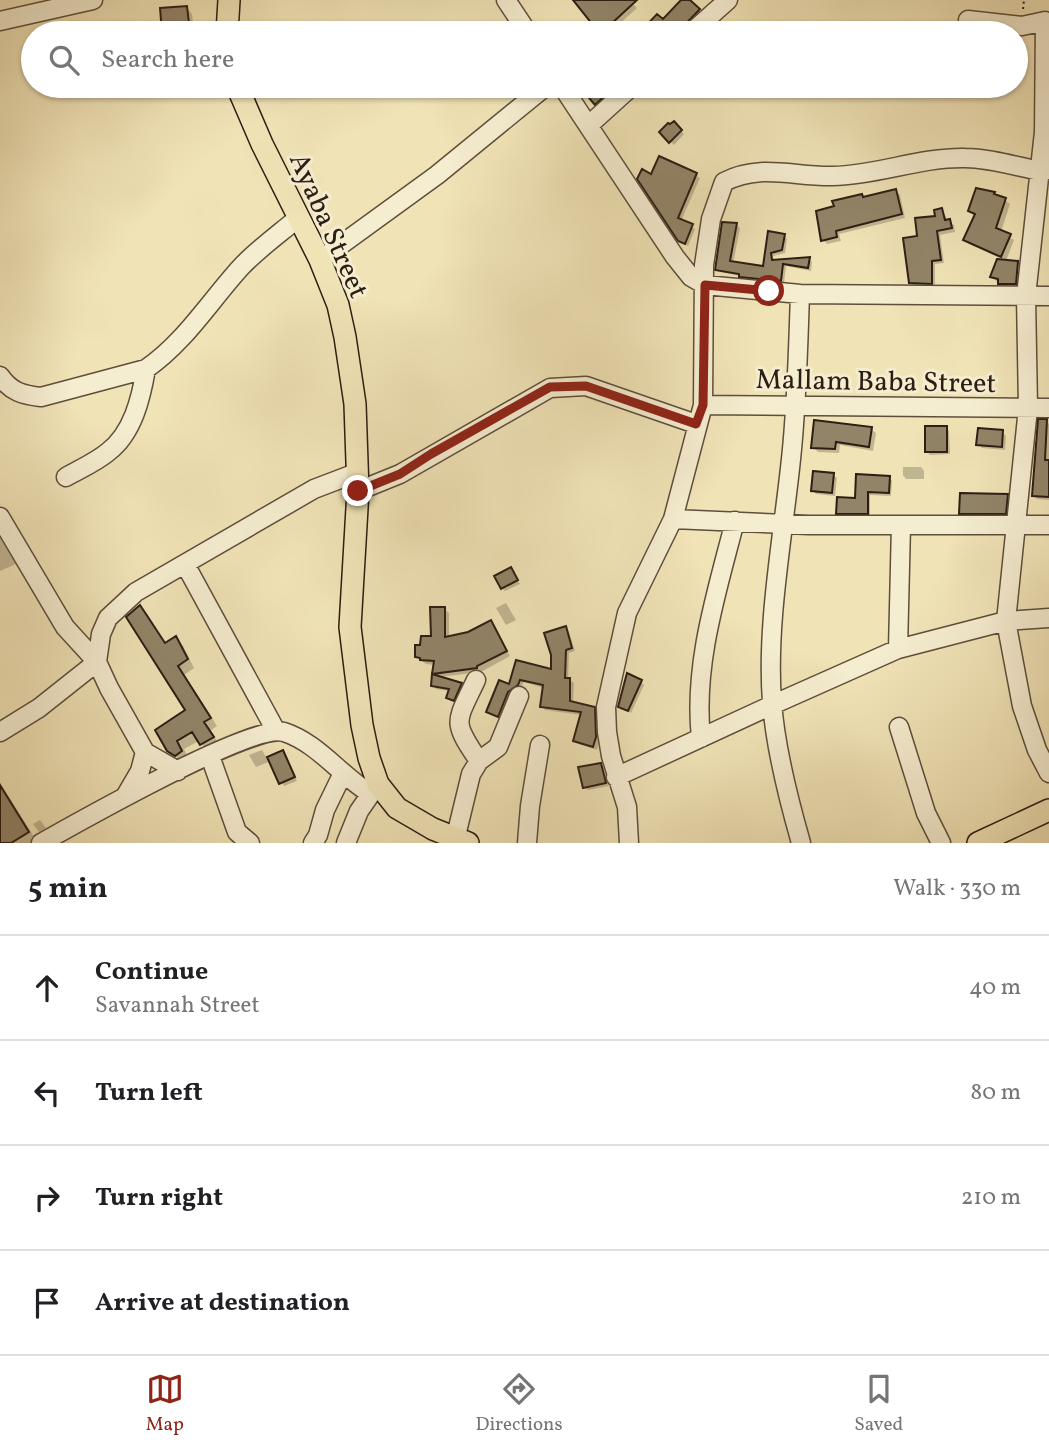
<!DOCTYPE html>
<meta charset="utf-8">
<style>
:root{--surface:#fff;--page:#f6f6f6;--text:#202124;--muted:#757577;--line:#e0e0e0;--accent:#8f2418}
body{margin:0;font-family:Vollkorn,serif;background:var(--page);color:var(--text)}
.stop{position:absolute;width:21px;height:21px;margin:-16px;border:5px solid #8f2418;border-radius:50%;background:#fff}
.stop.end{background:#8f2418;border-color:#fff;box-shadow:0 2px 7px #0008}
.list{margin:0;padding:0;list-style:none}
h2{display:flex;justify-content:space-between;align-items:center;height:91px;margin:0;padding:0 28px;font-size:30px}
h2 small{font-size:23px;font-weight:400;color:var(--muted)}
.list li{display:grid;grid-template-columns:46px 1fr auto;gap:21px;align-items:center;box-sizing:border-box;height:105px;padding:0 28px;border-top:2px solid var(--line)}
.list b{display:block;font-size:26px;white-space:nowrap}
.list p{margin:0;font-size:23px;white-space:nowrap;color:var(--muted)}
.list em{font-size:23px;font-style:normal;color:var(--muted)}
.icon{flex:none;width:38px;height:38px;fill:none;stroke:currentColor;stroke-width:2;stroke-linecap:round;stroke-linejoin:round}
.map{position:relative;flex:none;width:1049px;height:843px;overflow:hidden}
.search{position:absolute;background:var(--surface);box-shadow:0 2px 5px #0004;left:21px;right:21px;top:21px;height:77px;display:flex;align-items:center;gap:18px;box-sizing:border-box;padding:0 24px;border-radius:38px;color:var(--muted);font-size:26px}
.sheet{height:511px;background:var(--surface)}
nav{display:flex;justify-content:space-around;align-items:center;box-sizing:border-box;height:98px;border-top:2px solid var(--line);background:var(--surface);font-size:19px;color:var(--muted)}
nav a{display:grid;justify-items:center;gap:4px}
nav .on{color:var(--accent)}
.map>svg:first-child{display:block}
.shadow{fill:#0003}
.building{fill:#928468;stroke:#2d1d13;stroke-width:2}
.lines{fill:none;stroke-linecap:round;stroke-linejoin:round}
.minor-casing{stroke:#5e4e3c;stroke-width:21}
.major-casing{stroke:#2d1d13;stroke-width:24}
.path{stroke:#2d1d13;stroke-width:2;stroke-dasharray:2 3.5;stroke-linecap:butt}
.minor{stroke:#f5edd0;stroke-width:18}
.major{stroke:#f0e3b6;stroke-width:21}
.route{stroke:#8f2418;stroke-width:9}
.labels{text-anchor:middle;stroke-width:6;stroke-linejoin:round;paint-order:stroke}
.street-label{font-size:28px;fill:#2d1d13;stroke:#f5edd0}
</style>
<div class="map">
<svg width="1049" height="843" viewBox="0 0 1049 843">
<rect width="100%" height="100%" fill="#f0e3b6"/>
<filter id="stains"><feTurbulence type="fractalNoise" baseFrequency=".00286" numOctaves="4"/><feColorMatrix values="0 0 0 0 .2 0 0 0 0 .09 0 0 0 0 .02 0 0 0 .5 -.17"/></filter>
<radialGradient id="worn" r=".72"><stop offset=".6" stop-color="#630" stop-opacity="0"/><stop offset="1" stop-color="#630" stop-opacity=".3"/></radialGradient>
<path class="shadow" d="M575,0H629L637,8L613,30L614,33H586L594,24Z
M684,0H688L703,14L685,33L677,29L673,33H642L657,16L663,22Z
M187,8L192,14L194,33H164L162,10Z
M582,86H626L600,108Z
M674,124L684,134L674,145L661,132Z
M660,158L700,178L681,221L695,229L688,246L679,240L652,176Z
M977,190L995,193L1010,204L1001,232L1014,240L1006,261L969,244L965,240L976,216L970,211Z
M896,191L900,195L905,218L839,234L841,241L827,244L823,240L864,198Z
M942,210L948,221L954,225L955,232L940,235L944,263L935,264V287H915L910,282L919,238Z
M736,225L740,228L733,264L764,268L770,233L784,236L787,239L785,253L773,256L774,262L809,259L812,262L811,271L786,266L784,283L744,279L740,276L721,272L717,269Z
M1018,262L1023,268L1021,289H1005L992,277Z
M1046,421L1049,424V500L1037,499L1034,496Z
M946,428L949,431L950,454L930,455L927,451Z
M871,429L876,433L873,451L840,445L839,453L818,452L813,447Z
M1002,432L1006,436L1005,450L982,448L978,444Z
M903,467H921L924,471V479H906L903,475Z
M833,475L837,478L835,496L816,494L813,490Z
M858,476L889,477L892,481L891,496L870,495V516H841L838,513L857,500Z
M1007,496L1013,502L1011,519H967L961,513Z
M0,538L16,564L0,571Z
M511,569L520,584L505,591L502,588Z
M506,603L516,620L506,625L496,608Z
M140,607L148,615L166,644L176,638L183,646L194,668L184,675L217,726L210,731L220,745L209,752L199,741L184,749L189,759L183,763L168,750L187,711Z
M444,609L449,613V638L469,634L491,623L510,656L481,672L439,677L434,673L435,665L426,664L417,657L432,638Z
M565,628L569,632L575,651L569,653L568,679L574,683L573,703L594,708L598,712L599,742L597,750L579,744L575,740L582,715L545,710L542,706L544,688L524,682L502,720L488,712L511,687L517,662L553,671Z
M641,681L644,685L631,713L620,706Z
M433,685H461L464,688L457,703L448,698L450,691L436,689Z
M262,750L267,759L283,752L297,781L284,786L271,761L256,767L249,755Z
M601,765L604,768L609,786L588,790L584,787Z
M0,783L36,840L31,843H0Z
M40,820L46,828L39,832L33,824Z"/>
<path class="building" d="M573,0H637L610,25L612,27L606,33H583L592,24Z
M681,0H690L700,9L678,32L672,25L664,33H639L657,14L663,19Z
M187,6L190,33H162L160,8Z
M579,86H615L595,105Z
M674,121L682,130L669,143L659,132L668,123L670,124Z
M659,156L697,173L678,218L693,224L685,244L678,241L637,179L642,169L651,174Z
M976,188L995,192L994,194L1006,198L996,228L1011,234L1001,257L963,240L975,214L968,211Z
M896,189L902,214L836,231L837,237L821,241L816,211L834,206L832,201L862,194L863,197Z
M942,208L945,220L950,219L952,228L937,231L941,260L932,261V284L909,283L903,238L917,236L915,218L935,216L934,210Z
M722,222L737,223L730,261L763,266L768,231L785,234L782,250L771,253L772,260L810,257L808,268L783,264L781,281L739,277V274L715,270Z
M997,259L1018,261L1016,284H998V279L990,277Z
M1038,419H1047L1045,460H1049V497L1032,496Z
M814,420L872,427L869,447L836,442L835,449L811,448Z
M925,426H947V452H925Z
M978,428L1003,430L1002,447L976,445Z
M813,471L834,473L832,493L811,491Z
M856,474L890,476L889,493L868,492V514H836L837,497L855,498Z
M960,493L1008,494L1006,514H959Z
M511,567L518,580L501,589L494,576Z
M140,605L165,643L176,636L188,659L178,666L211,718L204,722L214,737L200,745L192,732L177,741L182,751L175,756L167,751L155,730L185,710L126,617Z
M430,607H445V637L468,632L491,620L507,651L477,666V668L432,674L434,661L420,660V658L415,657V645H420L421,636H431Z
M566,626L572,648L566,650L565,678H570V701L595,707L596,737L593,747L573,741L581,712L540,707L543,685L520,680L518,685L508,692L498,717L486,712L499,680L509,684L516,660L551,669V655L544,633Z
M627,673L642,680L628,711L618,707Z
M432,674L462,683L454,701L446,698L449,689L431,686Z
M283,750L295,777L279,784L267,757Z
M601,763L606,783L583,788L578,767Z
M0,785L29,832L11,843H0Z"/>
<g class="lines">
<g class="minor-casing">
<path id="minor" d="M506,0L528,33
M968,20L1022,26L1045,21L1044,132L1026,296L1028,408L1006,621L1022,706L1037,750L1049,773
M0,21L93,0
M691,33L728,0
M562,86L675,257L691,277L705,285L800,294L1049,296
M589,125L632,86
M320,260L437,175L546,86
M800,294C798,349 797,404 791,459C783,537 766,625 772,702C775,745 789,801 801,843
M0,376C11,392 23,395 41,397L146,369C185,342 210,301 241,267C258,249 279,234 298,218
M703,405L1049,408
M66,477C80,469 96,462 108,452C133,433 141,398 146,369
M358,491L400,474L550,388L586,386L696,424
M0,517L65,627L97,662L109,688L145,752L140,771L126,795
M673,519L809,525H1049
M185,564L276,731
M898,649L901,525
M476,680C456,723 451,720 479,761
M899,727L926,813L941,843
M0,732L39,708L97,662L101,634L108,618L136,592L314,489L356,473
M701,738C693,665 717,591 735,521
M145,752L178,771
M210,756L237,832L250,843
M616,777L772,705L898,649L1006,621L1049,618
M455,840L471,774L479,761L498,747L519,696
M41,843C77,823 253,723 284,732C318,743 341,776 371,794
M313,843L318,835L325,810L343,773
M346,843L359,811L377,785
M527,843L530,806L540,745
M629,843L627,807L611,756L607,732L606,707L627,613L673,519L703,405L704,265L711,219L724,182C760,163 794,177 833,176C878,175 921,157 965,158C989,158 1015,166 1039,171L1049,170"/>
</g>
<g class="major-casing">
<path id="major" d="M227,33L229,0
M237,86L262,144L320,260L338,305L345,337L355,404L358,491L350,627L362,725L369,758L378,784L397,808L433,829L468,843
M978,843L1049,810"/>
</g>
<path class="path" d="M1023,9L1024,0"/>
<use href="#minor" class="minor"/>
<use href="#major" class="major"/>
</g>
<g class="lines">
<path class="route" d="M358,491L400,474L431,454L550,387L586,386L696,424L703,405L705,285L769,291"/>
</g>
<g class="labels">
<g class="street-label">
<text transform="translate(330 225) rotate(66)" y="10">Ayaba Street</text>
<text transform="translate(876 380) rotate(1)" y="10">Mallam Baba Street</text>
</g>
</g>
<rect width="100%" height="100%" filter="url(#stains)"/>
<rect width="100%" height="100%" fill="url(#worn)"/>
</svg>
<div class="stop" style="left:769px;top:291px"></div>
<div class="stop end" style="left:358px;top:491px"></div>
<div class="search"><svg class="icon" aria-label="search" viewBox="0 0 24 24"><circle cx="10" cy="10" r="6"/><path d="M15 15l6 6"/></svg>Search here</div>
</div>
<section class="sheet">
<h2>5 min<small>Walk · 330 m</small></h2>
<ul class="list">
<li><svg class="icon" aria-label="ahead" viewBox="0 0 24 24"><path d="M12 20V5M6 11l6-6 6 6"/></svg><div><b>Continue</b><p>Savannah Street</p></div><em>40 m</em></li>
<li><svg class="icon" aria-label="left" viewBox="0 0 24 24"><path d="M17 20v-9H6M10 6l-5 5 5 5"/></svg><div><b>Turn left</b></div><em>80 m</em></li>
<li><svg class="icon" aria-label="right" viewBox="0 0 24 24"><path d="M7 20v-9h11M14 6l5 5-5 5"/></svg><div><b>Turn right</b></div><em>210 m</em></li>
<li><svg class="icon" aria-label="arrive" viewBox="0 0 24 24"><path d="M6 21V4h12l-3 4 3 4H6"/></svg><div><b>Arrive at destination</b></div></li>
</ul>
</section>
<nav>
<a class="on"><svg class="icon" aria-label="map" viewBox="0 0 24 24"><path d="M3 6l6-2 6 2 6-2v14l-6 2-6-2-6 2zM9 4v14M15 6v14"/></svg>Map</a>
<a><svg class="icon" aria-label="directions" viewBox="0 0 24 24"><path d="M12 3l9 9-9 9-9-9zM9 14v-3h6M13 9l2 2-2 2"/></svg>Directions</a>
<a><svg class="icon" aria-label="saved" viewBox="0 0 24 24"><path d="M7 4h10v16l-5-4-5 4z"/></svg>Saved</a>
</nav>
